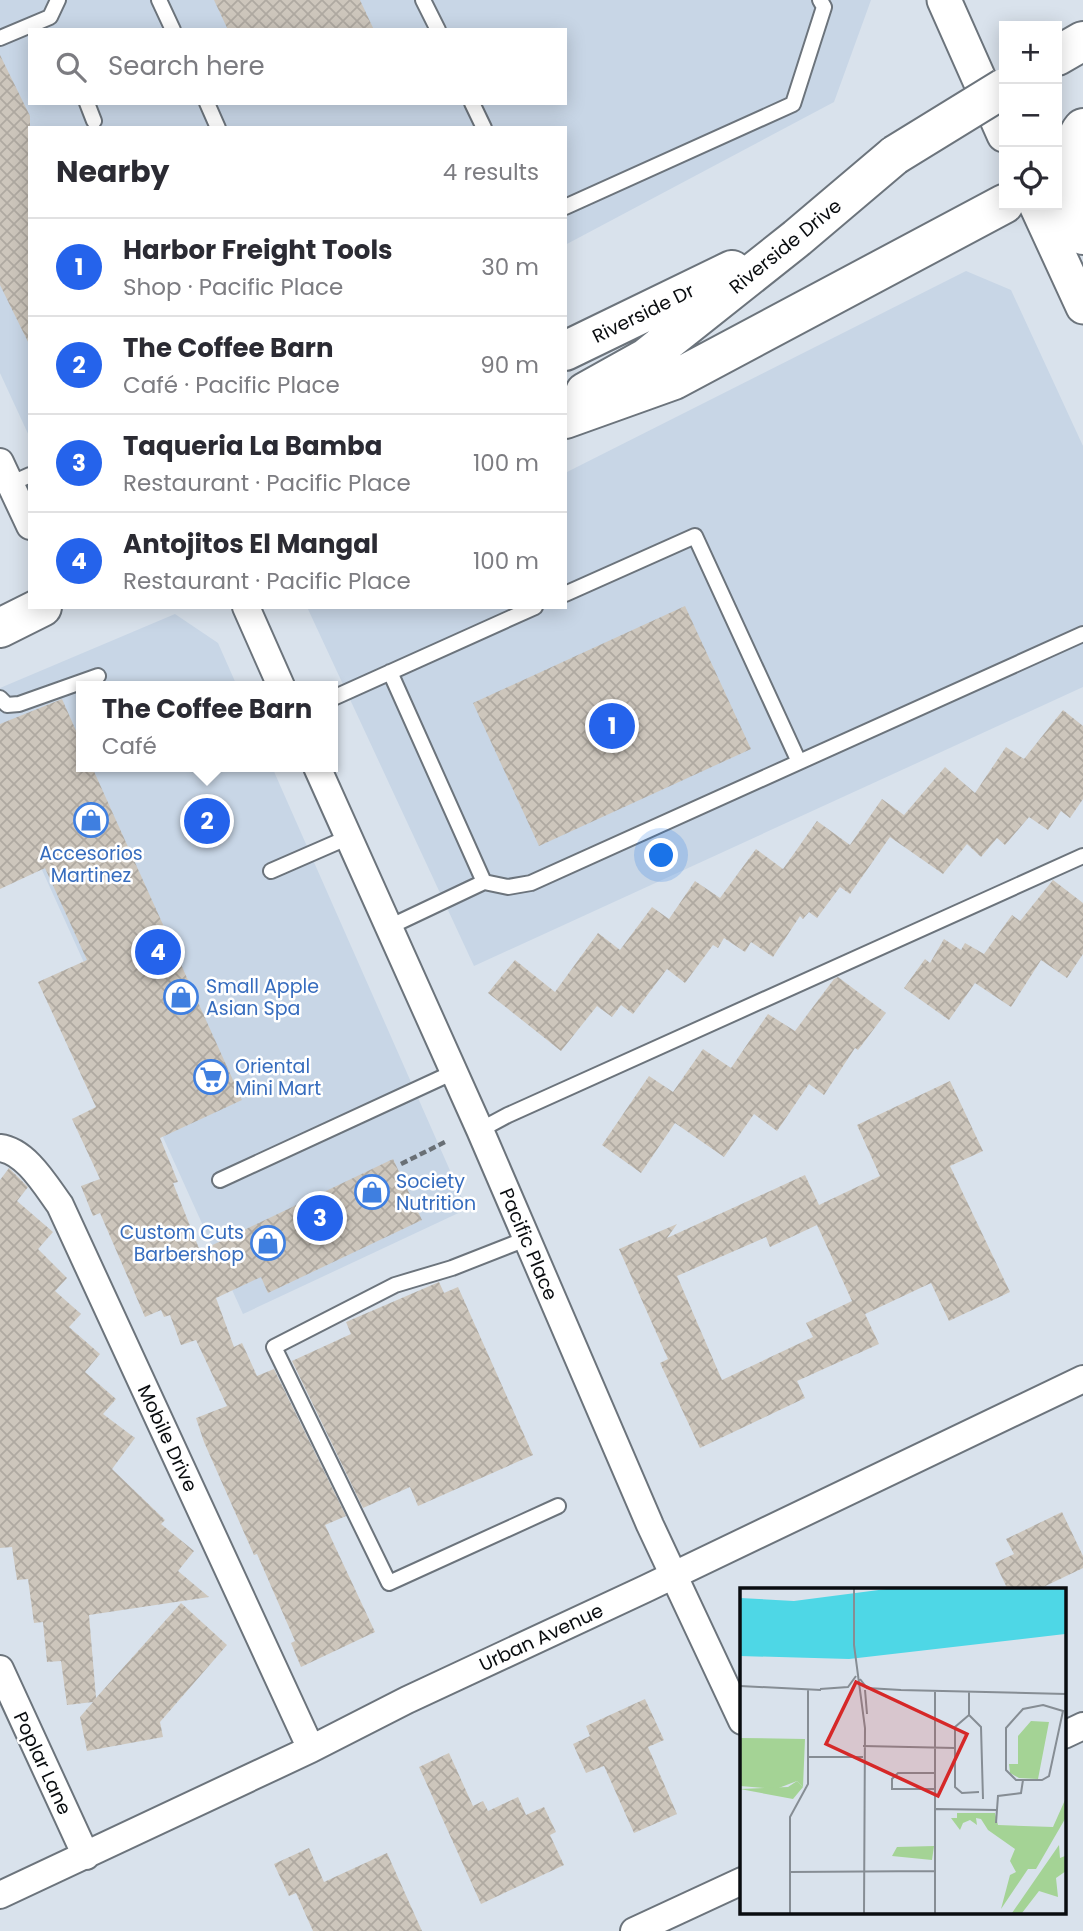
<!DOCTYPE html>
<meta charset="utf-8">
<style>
:root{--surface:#fff;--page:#f2f2f3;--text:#2b2b33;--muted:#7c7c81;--line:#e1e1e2;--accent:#2563eb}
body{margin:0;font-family:Poppins,sans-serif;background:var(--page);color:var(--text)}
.controls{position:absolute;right:21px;top:21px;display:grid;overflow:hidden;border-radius:0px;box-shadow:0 4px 18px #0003}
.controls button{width:63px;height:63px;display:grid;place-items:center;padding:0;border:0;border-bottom:2px solid var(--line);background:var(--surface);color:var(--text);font:35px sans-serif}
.you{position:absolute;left:662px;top:856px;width:24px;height:24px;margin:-18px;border:5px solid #fff;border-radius:50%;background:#1a73e8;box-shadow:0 0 0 10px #1a73e833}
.badge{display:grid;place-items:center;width:46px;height:46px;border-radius:50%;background:var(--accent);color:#fff;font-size:23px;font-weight:700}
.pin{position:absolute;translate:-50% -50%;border:4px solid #fff;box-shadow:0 2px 7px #0006}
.popup{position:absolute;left:76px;top:681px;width:262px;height:91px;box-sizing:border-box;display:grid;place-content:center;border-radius:0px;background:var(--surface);filter:drop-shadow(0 2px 5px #0005);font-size:23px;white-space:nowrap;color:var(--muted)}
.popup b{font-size:26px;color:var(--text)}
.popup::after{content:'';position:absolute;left:50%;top:100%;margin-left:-14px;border:14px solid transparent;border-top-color:var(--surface)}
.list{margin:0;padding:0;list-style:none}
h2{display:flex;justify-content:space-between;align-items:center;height:91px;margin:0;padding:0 28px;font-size:30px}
h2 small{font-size:23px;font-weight:400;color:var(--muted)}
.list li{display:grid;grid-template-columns:46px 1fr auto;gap:21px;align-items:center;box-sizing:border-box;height:98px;padding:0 28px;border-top:2px solid var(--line)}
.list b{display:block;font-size:26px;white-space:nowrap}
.list p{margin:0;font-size:23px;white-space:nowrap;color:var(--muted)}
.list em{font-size:23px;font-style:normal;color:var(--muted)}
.icon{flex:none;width:38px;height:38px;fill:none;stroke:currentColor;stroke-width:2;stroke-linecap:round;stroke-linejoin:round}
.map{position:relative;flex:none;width:1083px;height:1931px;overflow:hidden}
.search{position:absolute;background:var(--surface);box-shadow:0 4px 18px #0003;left:28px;top:28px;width:539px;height:77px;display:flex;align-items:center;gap:18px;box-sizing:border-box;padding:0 24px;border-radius:0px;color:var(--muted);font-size:26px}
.panel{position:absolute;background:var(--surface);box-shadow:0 4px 18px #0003;left:28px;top:126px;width:539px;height:483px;border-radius:0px}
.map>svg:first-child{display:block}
.built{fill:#c8d6e6;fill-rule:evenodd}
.building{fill:url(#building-cross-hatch);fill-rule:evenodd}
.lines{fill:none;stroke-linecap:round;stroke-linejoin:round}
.service-casing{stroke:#6c747c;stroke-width:18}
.minor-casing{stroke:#6c747c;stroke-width:30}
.tertiary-casing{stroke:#6c747c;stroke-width:37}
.secondary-casing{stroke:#6c747c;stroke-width:42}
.path{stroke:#696f75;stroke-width:4.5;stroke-dasharray:7 3.5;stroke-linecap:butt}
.service{stroke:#fff;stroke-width:14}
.minor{stroke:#fff;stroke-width:26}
.tertiary{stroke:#fff;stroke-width:33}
.secondary{stroke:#fff;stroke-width:38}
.secondary-bridge-casing{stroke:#6c747c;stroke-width:42;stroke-linecap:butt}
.secondary-bridge{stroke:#fff;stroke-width:38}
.labels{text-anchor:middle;stroke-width:5;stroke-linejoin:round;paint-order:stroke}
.street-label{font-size:19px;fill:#0a0d10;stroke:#fff}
.shop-label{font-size:19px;fill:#366cbe;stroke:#fff;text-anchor:start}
.inset-road{fill:none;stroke:#868d94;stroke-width:2}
.view{fill:#d62828;fill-opacity:0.15;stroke:#d62828;stroke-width:3.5}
.inset-edge{fill:none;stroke:#0a0d10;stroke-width:3.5}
</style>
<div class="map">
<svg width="1083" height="1931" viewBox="0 0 1083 1931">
<defs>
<pattern id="building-cross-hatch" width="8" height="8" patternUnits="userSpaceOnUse" patternTransform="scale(1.75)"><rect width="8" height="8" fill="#cdc6bc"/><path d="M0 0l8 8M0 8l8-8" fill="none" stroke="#afa9a1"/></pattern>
</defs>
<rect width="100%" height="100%" fill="#d9e2ec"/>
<path class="built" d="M0,0H871L834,102L565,245V128H30V438L0,373ZM30,30H565V103H30Z
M966,271L1011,290L1083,446V687L474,966L307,607H565V473Z
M175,614L218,643L237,686H81V767H272L467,1209L243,1314L0,777V688Z"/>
<path class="building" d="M214,0H360L374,30H228Z
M0,55L30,116V346L0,285Z
M685,606L751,749L539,846L473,703Z
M62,699L81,742V767H92L242,1100L160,1138L178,1182L173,1183L200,1251L393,1159L422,1220L268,1293L261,1277L216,1298L234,1347L242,1343L257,1376L274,1369L346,1516L325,1525L375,1632L301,1667L291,1643L295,1641L257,1554L254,1555L204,1442L196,1418L227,1406L196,1340L181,1345L170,1315L164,1317L161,1310L145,1317L100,1213L93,1216L81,1186L100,1179L72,1119L96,1107L38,982L87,960L45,868L0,889V724Z
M1063,710L1083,726V799L1070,818L1061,811L1048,830L1029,817L1005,845L997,838L981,857L967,844L943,874L890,837L850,894L840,887L817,918L809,912L803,919L800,916L773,957L751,942L745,952L724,938L718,948L713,945L685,983L667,969L633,1014L621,1005L612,1017L597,1006L561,1051L488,993L515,960L555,992L598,933L620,950L652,907L669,919L695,881L720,898L756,849L783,869L817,821L850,845L882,799L904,815L945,767L975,793L1006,747L1024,759Z
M1053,880L1083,903V954L1067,978L1041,960L1011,1007L975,983L949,1020L904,988L925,959L930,963L944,939L961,950L965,943L984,954L1012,915L1020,921Z
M838,977L886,1013L858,1050L855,1048L824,1095L809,1084L777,1131L754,1114L724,1157L675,1123L641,1173L602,1145L649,1076L673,1092L703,1049L731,1068L768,1014L795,1031L834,979Z
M950,1081L983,1151L950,1166L1010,1292L949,1321L931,1283L865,1314L879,1344L797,1381L805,1398L700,1448L660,1363L668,1359L619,1249L677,1224L667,1238L805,1175L819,1205L880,1176L857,1125ZM817,1225L852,1301L806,1323L813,1337L722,1380L677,1276L766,1237L770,1247Z
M9,1168L28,1187L17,1201L53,1232L38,1249L67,1278L55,1291L81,1314L69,1327L100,1354L85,1372L116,1399L103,1414L135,1438L112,1469L165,1520L161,1524L194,1551L178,1571L209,1597L89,1615L96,1698L181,1603L227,1645L160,1722L163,1737L87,1751L80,1717L93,1702L67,1705L61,1661L47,1662L43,1622L34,1623L28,1579L17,1580L12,1547L0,1548V1180Z
M439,1282L444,1293L458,1287L533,1455L418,1506L410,1487L363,1508L292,1361L351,1334L346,1322Z
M1062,1512L1083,1556V1568L1037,1590H1008L995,1563L1014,1554L1006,1539Z
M645,1699L664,1740L648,1747L677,1814L634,1833L604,1766L586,1773L573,1744L590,1736L586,1726Z
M449,1753L473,1806L483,1801L488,1811L518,1797L526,1815L544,1807L556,1832L550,1835L564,1865L481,1904L419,1767Z
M309,1848L324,1882L387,1853L422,1931H313L296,1893L289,1896L274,1864Z"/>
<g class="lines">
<g class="service-casing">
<path id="service" d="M159,0L173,30
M423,0L438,30
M0,38L50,17L58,0
M87,103L94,121
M207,103L218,128
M472,103L484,128
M565,207L793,104L824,7L820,0
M10,484L30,475
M565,594L695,536L799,762
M0,698L7,705L19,704L98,676
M333,698L535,607
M271,871L349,837
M484,882L508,887L531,883L1083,634
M389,927L484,882L390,672
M480,1130L508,1115L1083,856
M220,1180L454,1072
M526,1239L452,1268L395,1285L274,1347L389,1583L558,1506"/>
</g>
<g class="minor-casing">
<path id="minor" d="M0,462L30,526
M246,607L281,686
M317,767L480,1130L650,1525L742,1721
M0,1148C26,1151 46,1186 60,1205L311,1749
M0,1669L86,1856
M1064,1735L1083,1726
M0,1895L311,1749L407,1700L645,1589L1083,1379
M634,1931L742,1881"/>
</g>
<g class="tertiary-casing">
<path id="tertiary" d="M944,0L1004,135
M1036,205L1083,307"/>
</g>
<g class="secondary-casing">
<path id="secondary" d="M1057,56L1083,41
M1083,128L1080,132L1070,206L1083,235
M565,351L732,270
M585,392L646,358L797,238L895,155
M565,419L674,380L1004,204
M0,628L42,607"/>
</g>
<path class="path" d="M401,1164L445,1142"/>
<use href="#service" class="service"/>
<use href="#minor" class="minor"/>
<use href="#tertiary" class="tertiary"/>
<use href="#secondary" class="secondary"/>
<g class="secondary-bridge-casing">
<path id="secondary-bridge" d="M895,155L1004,88"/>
</g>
<use href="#secondary-bridge" class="secondary-bridge"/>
</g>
<defs>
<g id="shop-ring" transform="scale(1.75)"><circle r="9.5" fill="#fff" stroke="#3f7fe0" stroke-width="1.5"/><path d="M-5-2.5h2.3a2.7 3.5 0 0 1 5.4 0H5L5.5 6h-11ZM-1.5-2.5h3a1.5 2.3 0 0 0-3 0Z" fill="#3f7fe0"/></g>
<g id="supermarket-ring" transform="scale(1.75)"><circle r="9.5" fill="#fff" stroke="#3f7fe0" stroke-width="1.5"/><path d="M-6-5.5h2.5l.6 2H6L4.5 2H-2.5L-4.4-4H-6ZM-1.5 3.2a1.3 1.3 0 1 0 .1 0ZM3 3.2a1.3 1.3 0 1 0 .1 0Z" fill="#3f7fe0"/></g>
</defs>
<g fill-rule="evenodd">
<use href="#shop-ring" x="91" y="820"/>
<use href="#shop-ring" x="181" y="997"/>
<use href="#supermarket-ring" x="211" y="1077"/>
<use href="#shop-ring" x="372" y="1192"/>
<use href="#shop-ring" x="268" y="1243"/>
</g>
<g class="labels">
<g class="street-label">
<text transform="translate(785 246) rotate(-39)" y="7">Riverside Drive</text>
<text transform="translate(643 313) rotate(-26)" y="7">Riverside Dr</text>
<text transform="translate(529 1244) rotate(67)" y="7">Pacific Place</text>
<text transform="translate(168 1438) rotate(65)" y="7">Mobile Drive</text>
<text transform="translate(541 1637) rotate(-25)" y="7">Urban Avenue</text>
<text transform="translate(43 1763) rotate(65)" y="7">Poplar Lane</text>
</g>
<g class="shop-label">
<text x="91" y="860" text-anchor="middle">Accesorios<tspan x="91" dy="22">Martinez</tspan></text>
<text x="206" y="993">Small Apple<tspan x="206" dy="22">Asian Spa</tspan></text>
<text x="235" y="1073">Oriental<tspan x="235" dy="22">Mini Mart</tspan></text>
<text x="396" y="1188">Society<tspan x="396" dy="22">Nutrition</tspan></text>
<text x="244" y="1239" text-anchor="end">Custom Cuts<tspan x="244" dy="22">Barbershop</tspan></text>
</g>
</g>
<g transform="translate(740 1588)">
<rect width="326" height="326" fill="#d9e2ec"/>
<path d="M0,150L65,151L63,199L57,193L36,201L0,198ZM194,258L192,272L152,268L157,259Z" fill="#a4d395"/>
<path d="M57,193L63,199L53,211L0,201L48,199ZM325,212V231L296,281H288L261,321L270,287L276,284L270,273L275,261L248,242L241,231L236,230L237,237L230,232L223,235L220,242L211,230H217V225H255L258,237L313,239ZM319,257L320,270L325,268L326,283L316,290L318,309L299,303L282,325H272Z" fill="#a4d395"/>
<path d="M291,133L309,134L298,191L279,190L270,185L269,176H278V148Z" fill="#a4d395"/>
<path d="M154,0H325V46L109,71L0,68V10L54,13Z" fill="#4ed7e6"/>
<path class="inset-road" d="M25,0H62M114,0V57L125,140L124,325M120,91L127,100L161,102M0,98L81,102M80,101L108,99L116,88M125,102L127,126M160,102L326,106M195,103V325M303,117L323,123L309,188L302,192H276L266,182V140L283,121ZM229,127L215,139V199L222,205L239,204M229,127L241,139L243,211M229,127V104M123,158L215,160M69,169H123M196,185H158L152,191V201H196M196,221L257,222M256,235L258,208L281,205L283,192M50,284L195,283M50,325V229L68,196V101"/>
<path class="view" d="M116,94L227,146L198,208L86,156Z"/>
<rect width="326" height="326" class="inset-edge"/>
</g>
</svg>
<div class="controls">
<button>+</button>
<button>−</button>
<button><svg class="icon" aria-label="locate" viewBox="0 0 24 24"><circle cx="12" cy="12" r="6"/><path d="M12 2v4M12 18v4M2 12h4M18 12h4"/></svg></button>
</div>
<div class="you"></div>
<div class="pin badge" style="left:612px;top:726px">1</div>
<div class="pin badge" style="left:207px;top:821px">2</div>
<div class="popup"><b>The Coffee Barn</b>Café</div>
<div class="pin badge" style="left:320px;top:1218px">3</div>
<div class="pin badge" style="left:158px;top:952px">4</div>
<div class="search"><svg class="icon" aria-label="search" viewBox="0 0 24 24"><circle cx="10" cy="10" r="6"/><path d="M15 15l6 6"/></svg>Search here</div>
<section class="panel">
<h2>Nearby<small>4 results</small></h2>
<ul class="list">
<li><span class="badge">1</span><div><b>Harbor Freight Tools</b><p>Shop · Pacific Place</p></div><em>30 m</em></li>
<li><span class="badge">2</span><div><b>The Coffee Barn</b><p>Café · Pacific Place</p></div><em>90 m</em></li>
<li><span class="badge">3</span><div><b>Taqueria La Bamba</b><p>Restaurant · Pacific Place</p></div><em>100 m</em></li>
<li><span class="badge">4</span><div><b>Antojitos El Mangal</b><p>Restaurant · Pacific Place</p></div><em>100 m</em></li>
</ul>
</section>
</div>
